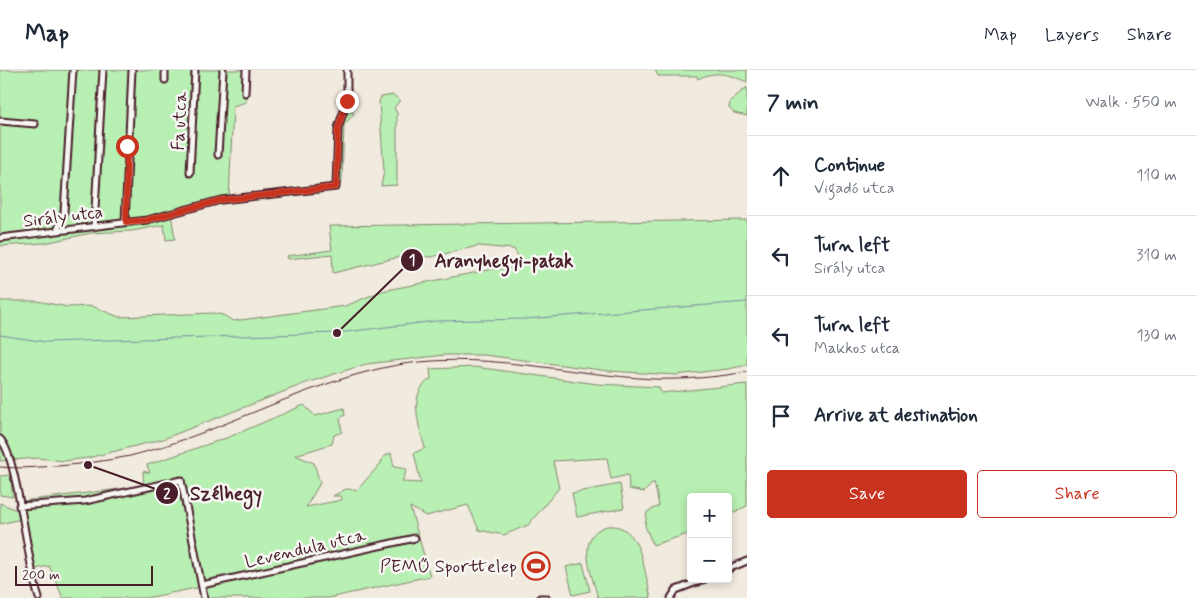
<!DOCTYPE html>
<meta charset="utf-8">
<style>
:root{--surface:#fff;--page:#f6f6f7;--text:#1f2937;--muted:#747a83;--line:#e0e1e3;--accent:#c8321e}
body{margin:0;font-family:Mynerve,sans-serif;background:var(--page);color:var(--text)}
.controls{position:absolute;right:15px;bottom:15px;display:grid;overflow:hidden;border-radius:5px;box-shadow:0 2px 8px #0003}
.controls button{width:45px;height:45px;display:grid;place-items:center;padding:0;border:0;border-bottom:1px solid var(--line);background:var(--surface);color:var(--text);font:25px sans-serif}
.scale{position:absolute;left:15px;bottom:12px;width:138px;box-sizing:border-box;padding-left:5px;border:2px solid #4a1f2b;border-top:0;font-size:14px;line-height:18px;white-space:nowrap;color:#4a1f2b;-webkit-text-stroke:4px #f6f6f2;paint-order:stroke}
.stop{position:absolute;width:15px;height:15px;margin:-11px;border:4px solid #c8321e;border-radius:50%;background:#fff}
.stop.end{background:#c8321e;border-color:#fff;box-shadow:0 1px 5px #0008}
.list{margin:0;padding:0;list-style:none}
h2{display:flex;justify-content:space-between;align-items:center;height:65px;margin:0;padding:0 20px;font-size:21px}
h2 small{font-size:16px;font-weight:400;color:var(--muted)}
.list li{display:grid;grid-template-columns:32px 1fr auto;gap:15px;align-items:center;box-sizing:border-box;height:80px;padding:0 20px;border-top:1px solid var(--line)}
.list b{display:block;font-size:19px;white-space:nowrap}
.list p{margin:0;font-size:16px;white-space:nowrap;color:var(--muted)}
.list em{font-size:16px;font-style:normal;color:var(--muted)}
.actions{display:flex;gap:10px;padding:15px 20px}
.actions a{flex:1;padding:11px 0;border:1px solid var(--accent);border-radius:5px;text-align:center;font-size:18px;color:var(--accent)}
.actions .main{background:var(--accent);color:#fff}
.icon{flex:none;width:28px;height:28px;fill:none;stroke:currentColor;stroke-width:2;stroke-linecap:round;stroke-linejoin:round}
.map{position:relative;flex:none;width:747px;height:528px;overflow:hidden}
header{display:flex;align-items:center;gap:30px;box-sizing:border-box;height:70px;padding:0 25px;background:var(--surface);border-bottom:1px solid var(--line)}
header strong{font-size:24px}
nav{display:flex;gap:28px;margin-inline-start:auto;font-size:18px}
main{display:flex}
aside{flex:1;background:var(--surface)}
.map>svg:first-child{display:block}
.green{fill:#b8efb2;stroke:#81876e}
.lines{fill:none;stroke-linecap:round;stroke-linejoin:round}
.stream{stroke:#768ba4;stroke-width:1}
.minor-casing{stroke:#4a1f2b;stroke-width:9}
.minor{stroke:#f6f6f2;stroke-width:5}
.rail{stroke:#4a1f2b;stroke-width:1}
.route{stroke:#c8321e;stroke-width:6}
.labels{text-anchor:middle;stroke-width:5;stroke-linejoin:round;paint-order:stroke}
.street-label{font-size:18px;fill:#4a1f2b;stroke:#f6f6f2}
.poi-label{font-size:18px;fill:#4a1f2b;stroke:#f6f6f2;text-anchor:end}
.leader{fill:none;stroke:#4a1f2b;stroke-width:2}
.callout-dot{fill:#4a1f2b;stroke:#f6f6f2;stroke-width:2}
.mark-label{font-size:15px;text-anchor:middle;font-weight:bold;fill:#fff}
.callout-label{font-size:19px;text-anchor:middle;font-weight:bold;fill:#4a1f2b;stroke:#f6f6f2;stroke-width:5;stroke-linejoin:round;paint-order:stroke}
</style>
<header>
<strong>Map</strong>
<nav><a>Map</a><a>Layers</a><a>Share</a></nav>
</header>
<main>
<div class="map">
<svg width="747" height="528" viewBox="0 0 747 528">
<rect width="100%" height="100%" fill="#f1eade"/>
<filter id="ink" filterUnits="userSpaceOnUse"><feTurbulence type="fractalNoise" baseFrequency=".02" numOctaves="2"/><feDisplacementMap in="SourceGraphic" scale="10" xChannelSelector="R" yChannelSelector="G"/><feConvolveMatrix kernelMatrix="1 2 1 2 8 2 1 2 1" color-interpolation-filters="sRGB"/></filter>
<g filter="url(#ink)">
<path class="green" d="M0,0H248L246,32L233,36L229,129L171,144L175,169L166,170L164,155L132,161L91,163L45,173L0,176Z
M655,0H747V12C728,4 716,0 698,9L697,6H658Z
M747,17V46L734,43L729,38L730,31Z
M393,25L400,30L394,38L397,43V115L381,116L384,101L379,32L381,27Z
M349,38L354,44L344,55L342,111L339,117H336L342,48Z
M747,150V295L728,299L676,305L609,301L484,285H445L366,294L306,313L163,369L88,388L64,391L38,388L0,391V231H37L68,237L92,236L119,247L212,243L223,245L233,251L345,236L382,221L493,199L512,198L520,189L514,179L478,176L431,187L408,185L333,203L332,184L288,189L287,186L332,180L329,156Z
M475,297L597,314L659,317L661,323L747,314V436L728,445V427H691V463L653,475L645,456L647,442L659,436L654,412L644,422L629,419L628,405L611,409L607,388L553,391L559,418L528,455L504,465L479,460L468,435L426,446L410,437L430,506L328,528H209L206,516L146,528H63L49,496L35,499L22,431L144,416L143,401L150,403L147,395L229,367L304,335L315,346L344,338L345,345L340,348L342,362L334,365L332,374L295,385L314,393L320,413L306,437L342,430L341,426H333L346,419L357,420L381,393L383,387L391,383L394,397L407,399L402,412L421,413L414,383L425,378C419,357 407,322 431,309L430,299Z
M10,405L13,427L0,425V406Z
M620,414L624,438L577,447L572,423Z
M0,433L19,441L21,449L0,454Z
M607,456C642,452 644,503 651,528H598C592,505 574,465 607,456Z
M583,493L590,521L573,525L566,497Z"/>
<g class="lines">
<path class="stream" d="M0,265L46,272L337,263L436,251L525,249L747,232"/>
<g class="minor-casing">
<path id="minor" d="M165,10V0
M245,23L246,0
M0,51L35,54
M218,85L223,0
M190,103L195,0
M125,152L132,0
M94,157L103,0
M57,161L64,142L73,0
M0,168L147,150L221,130L336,117L338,58L347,31V0
M0,369C18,386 27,496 39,528
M19,436L85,431L181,410L204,528
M728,499L747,491
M202,515L415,468
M540,528H546
M671,528L676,520L705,509"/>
</g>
<use href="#minor" class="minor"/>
<path class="rail" d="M0,397C19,399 38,397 58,396C82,394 106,391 130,386C218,364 298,316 387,297C476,278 566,305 655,309C686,310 717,307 747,302"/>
</g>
</g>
<g class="lines" filter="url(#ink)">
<path class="route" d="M127,76L126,152L147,150L221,130L336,117L338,58L347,31"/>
</g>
<defs>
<g id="stadium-ring" transform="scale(1.4375)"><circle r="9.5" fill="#f6f6f2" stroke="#c8321e" stroke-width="1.5"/><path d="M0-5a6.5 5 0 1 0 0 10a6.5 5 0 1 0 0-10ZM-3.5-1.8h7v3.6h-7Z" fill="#c8321e"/></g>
</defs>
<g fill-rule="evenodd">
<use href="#stadium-ring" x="536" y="496"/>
</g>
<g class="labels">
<g class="street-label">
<text transform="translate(179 51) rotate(-87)" y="6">Fa utca</text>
<text transform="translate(63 146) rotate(-7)" y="6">Sirály utca</text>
<text transform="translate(305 478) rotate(-13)" y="6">Levendula utca</text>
</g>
<g class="poi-label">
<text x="517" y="502">PEMŰ Sporttelep</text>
</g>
</g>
<path class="leader" d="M337 263L412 190M88 395L167 423"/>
<g class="callout-dot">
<circle cx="337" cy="263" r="5"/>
<circle cx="88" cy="395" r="5"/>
<circle cx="412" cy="190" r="12"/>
<circle cx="167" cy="423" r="12"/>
</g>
<g class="mark-label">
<text x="412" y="195">1</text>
<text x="167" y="429">2</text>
</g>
<g class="callout-label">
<text x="504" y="197">Aranyhegyi-patak</text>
<text x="226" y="430">Szélhegy</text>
</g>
</svg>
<div class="controls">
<button>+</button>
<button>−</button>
</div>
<div class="scale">200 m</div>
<div class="stop" style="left:127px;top:76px"></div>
<div class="stop end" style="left:347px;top:31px"></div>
</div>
<aside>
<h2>7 min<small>Walk · 550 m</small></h2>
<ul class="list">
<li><svg class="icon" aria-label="ahead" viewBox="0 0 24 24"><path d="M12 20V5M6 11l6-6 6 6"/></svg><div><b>Continue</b><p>Vigadó utca</p></div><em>110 m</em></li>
<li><svg class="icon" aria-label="left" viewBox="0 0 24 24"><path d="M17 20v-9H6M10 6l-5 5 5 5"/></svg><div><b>Turn left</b><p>Sirály utca</p></div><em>310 m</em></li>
<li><svg class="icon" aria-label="left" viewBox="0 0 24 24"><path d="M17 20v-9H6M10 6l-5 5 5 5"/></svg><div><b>Turn left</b><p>Makkos utca</p></div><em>130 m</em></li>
<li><svg class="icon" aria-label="arrive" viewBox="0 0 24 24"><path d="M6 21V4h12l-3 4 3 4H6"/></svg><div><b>Arrive at destination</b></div></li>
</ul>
<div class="actions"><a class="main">Save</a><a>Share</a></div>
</aside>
</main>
